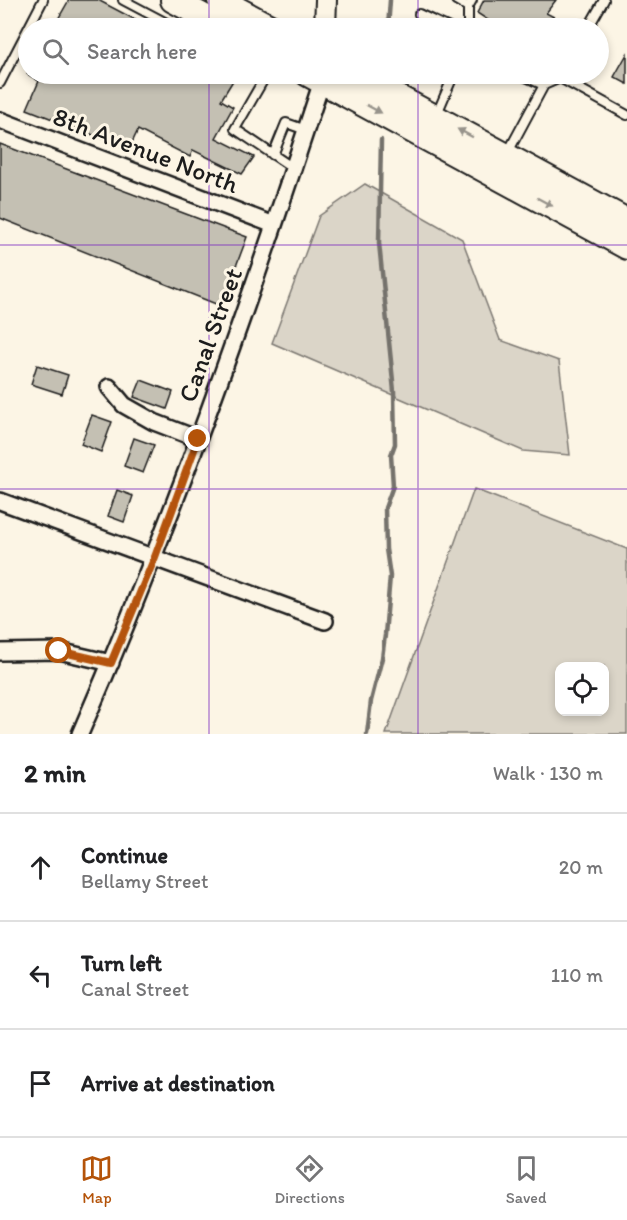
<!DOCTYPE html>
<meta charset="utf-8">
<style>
:root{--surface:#fff;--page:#f6f6f6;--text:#202124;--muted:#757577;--line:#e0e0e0;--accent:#b45309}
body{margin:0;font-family:Itim,sans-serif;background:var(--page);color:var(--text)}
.controls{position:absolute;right:18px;bottom:18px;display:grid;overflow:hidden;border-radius:12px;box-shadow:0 3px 9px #0003}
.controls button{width:54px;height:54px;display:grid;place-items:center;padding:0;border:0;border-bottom:2px solid var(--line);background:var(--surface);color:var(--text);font:30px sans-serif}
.stop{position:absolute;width:18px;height:18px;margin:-14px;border:4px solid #b45309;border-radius:50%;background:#fff}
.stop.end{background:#b45309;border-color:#fff;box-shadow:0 2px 6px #0008}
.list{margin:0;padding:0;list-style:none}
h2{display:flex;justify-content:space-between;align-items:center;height:78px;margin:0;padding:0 24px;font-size:26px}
h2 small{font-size:20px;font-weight:400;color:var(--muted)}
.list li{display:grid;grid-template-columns:39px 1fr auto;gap:18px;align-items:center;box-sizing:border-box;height:108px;padding:0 24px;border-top:2px solid var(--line)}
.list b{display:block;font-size:22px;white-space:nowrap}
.list p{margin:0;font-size:20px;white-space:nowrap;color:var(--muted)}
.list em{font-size:20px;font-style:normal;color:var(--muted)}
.icon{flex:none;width:33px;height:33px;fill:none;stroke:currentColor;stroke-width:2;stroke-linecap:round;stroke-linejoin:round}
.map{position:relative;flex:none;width:627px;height:734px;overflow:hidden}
.search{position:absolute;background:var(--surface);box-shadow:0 3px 9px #0003;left:18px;right:18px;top:18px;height:66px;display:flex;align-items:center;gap:15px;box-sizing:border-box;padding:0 21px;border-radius:33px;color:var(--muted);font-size:22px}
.sheet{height:402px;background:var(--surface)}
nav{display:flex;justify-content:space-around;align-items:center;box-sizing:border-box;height:84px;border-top:2px solid var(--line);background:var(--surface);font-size:16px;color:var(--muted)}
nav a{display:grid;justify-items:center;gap:3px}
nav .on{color:var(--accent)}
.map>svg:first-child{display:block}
.green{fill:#dbd5c8;stroke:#7c7872;stroke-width:1.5;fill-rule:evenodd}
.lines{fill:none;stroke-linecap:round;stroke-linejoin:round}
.stream{stroke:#75726c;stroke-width:4.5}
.building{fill:#c4c0b3;stroke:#1c1c1c;stroke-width:1.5}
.service-casing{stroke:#1c1c1c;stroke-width:12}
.minor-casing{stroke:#1c1c1c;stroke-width:20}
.tertiary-casing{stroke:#1c1c1c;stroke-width:24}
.primary-casing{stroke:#1c1c1c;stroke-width:28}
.service{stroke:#fcf5e5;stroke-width:8}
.minor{stroke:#fcf5e5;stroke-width:15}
.tertiary{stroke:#fcf5e5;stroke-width:20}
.primary{stroke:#fcf5e5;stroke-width:24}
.oneway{fill:#97938b}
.route{stroke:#b45309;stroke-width:8}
.grid{fill:none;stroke:#7b2cbf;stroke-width:1.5;stroke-opacity:0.55}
.labels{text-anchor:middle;stroke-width:6;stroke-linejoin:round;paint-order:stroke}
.street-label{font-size:26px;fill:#1c1c1c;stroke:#fcf5e5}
</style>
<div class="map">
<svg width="627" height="734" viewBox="0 0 627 734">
<rect width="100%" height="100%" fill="#fcf5e5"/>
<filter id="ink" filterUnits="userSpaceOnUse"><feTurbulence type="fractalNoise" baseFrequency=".0167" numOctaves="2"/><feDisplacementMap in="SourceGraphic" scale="12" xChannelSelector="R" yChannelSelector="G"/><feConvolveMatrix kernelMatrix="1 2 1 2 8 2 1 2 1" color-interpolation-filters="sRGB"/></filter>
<g filter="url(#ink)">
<path class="green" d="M365,184L462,239L500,340L559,361L570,455L523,451L272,343L319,216Z
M474,489L627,549V734H386ZM560,666H604V712H560Z"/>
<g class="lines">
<path class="stream" d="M388,28L390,0
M367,734L371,701L382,658L385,635L390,576L386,549L385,508L393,486L391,455L395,444L394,391L379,243L381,140"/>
</g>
<path class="building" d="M69,0H98L151,28H53Z
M484,0H556L546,13L560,20L556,28H492L494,24L477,13Z
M627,54V84L614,77Z
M28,72L235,74H237L221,100L233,107L216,138L254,157L242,174L193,150L190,157L138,130L129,149L27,109L39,81L27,74Z
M0,144L247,237L221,306L0,218Z
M37,365L68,375L62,394L31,384Z
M141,380L173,392L167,409L134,397Z
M92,415L112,422L101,452L81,444Z
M134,438L154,445L143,473L124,466Z
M117,490L133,496L124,522L108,516Z"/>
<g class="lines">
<g class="service-casing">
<path id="service" d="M123,0L176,28
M456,0L468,7
M419,14L449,28
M468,28V7L472,0
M588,28L604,0
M519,74L544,85
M265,77L235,129L293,168
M560,78L627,115
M0,83L43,0
M436,116L454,74
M507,154L544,85L560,78L562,74
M273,155L286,123L306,130"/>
</g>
<g class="minor-casing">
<path id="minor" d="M0,120L274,225
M109,387L124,405L154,422L198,439
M0,501L325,621
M0,652L59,651L111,663
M80,734C173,521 250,302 322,81"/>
</g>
<g class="tertiary-casing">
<path id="tertiary" d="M325,28L326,0"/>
</g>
<g class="primary-casing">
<path id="primary" d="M173,0L225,28
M220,0L272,28
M308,74L627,247
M355,74L627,221"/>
</g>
<use href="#service" class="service"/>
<use href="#minor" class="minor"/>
<use href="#tertiary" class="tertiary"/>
<use href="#primary" class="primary"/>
</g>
<defs><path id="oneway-solid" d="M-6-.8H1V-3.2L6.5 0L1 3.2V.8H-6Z" transform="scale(1.5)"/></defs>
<g class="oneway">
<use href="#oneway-solid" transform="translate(374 109) rotate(28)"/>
<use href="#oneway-solid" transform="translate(465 133) rotate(-152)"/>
<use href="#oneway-solid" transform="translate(545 202) rotate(28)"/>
</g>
</g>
<g class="lines" filter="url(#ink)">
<path class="route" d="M59,651L111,663L155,557L198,439"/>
</g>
<path class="grid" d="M209,0V28M418,0V28M209,74V734M418,74V734M0,245H627M0,489H627"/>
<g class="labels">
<g class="street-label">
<text transform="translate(146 150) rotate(21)" y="9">8th Avenue North</text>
<text transform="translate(210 335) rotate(-70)" y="9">Canal Street</text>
</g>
</g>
</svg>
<div class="controls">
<button><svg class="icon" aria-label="locate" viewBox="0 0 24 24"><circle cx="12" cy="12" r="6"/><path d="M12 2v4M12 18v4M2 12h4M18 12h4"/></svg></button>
</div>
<div class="stop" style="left:59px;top:651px"></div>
<div class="stop end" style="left:198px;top:439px"></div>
<div class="search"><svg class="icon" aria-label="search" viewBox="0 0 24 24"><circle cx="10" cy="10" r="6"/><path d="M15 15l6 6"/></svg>Search here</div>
</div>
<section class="sheet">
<h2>2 min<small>Walk · 130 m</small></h2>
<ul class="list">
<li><svg class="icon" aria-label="ahead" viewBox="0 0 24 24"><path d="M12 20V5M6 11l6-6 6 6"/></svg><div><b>Continue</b><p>Bellamy Street</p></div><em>20 m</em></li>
<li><svg class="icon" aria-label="left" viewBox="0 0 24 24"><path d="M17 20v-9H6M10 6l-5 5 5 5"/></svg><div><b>Turn left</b><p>Canal Street</p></div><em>110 m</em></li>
<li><svg class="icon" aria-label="arrive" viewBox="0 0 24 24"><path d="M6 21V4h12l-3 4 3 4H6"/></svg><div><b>Arrive at destination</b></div></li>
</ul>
</section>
<nav>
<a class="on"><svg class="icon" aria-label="map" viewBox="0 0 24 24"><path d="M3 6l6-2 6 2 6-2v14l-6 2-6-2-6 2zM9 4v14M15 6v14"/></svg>Map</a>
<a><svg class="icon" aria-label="directions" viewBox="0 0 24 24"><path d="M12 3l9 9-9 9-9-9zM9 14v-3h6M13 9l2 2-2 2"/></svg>Directions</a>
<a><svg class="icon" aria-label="saved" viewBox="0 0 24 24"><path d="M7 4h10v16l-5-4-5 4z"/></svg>Saved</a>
</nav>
